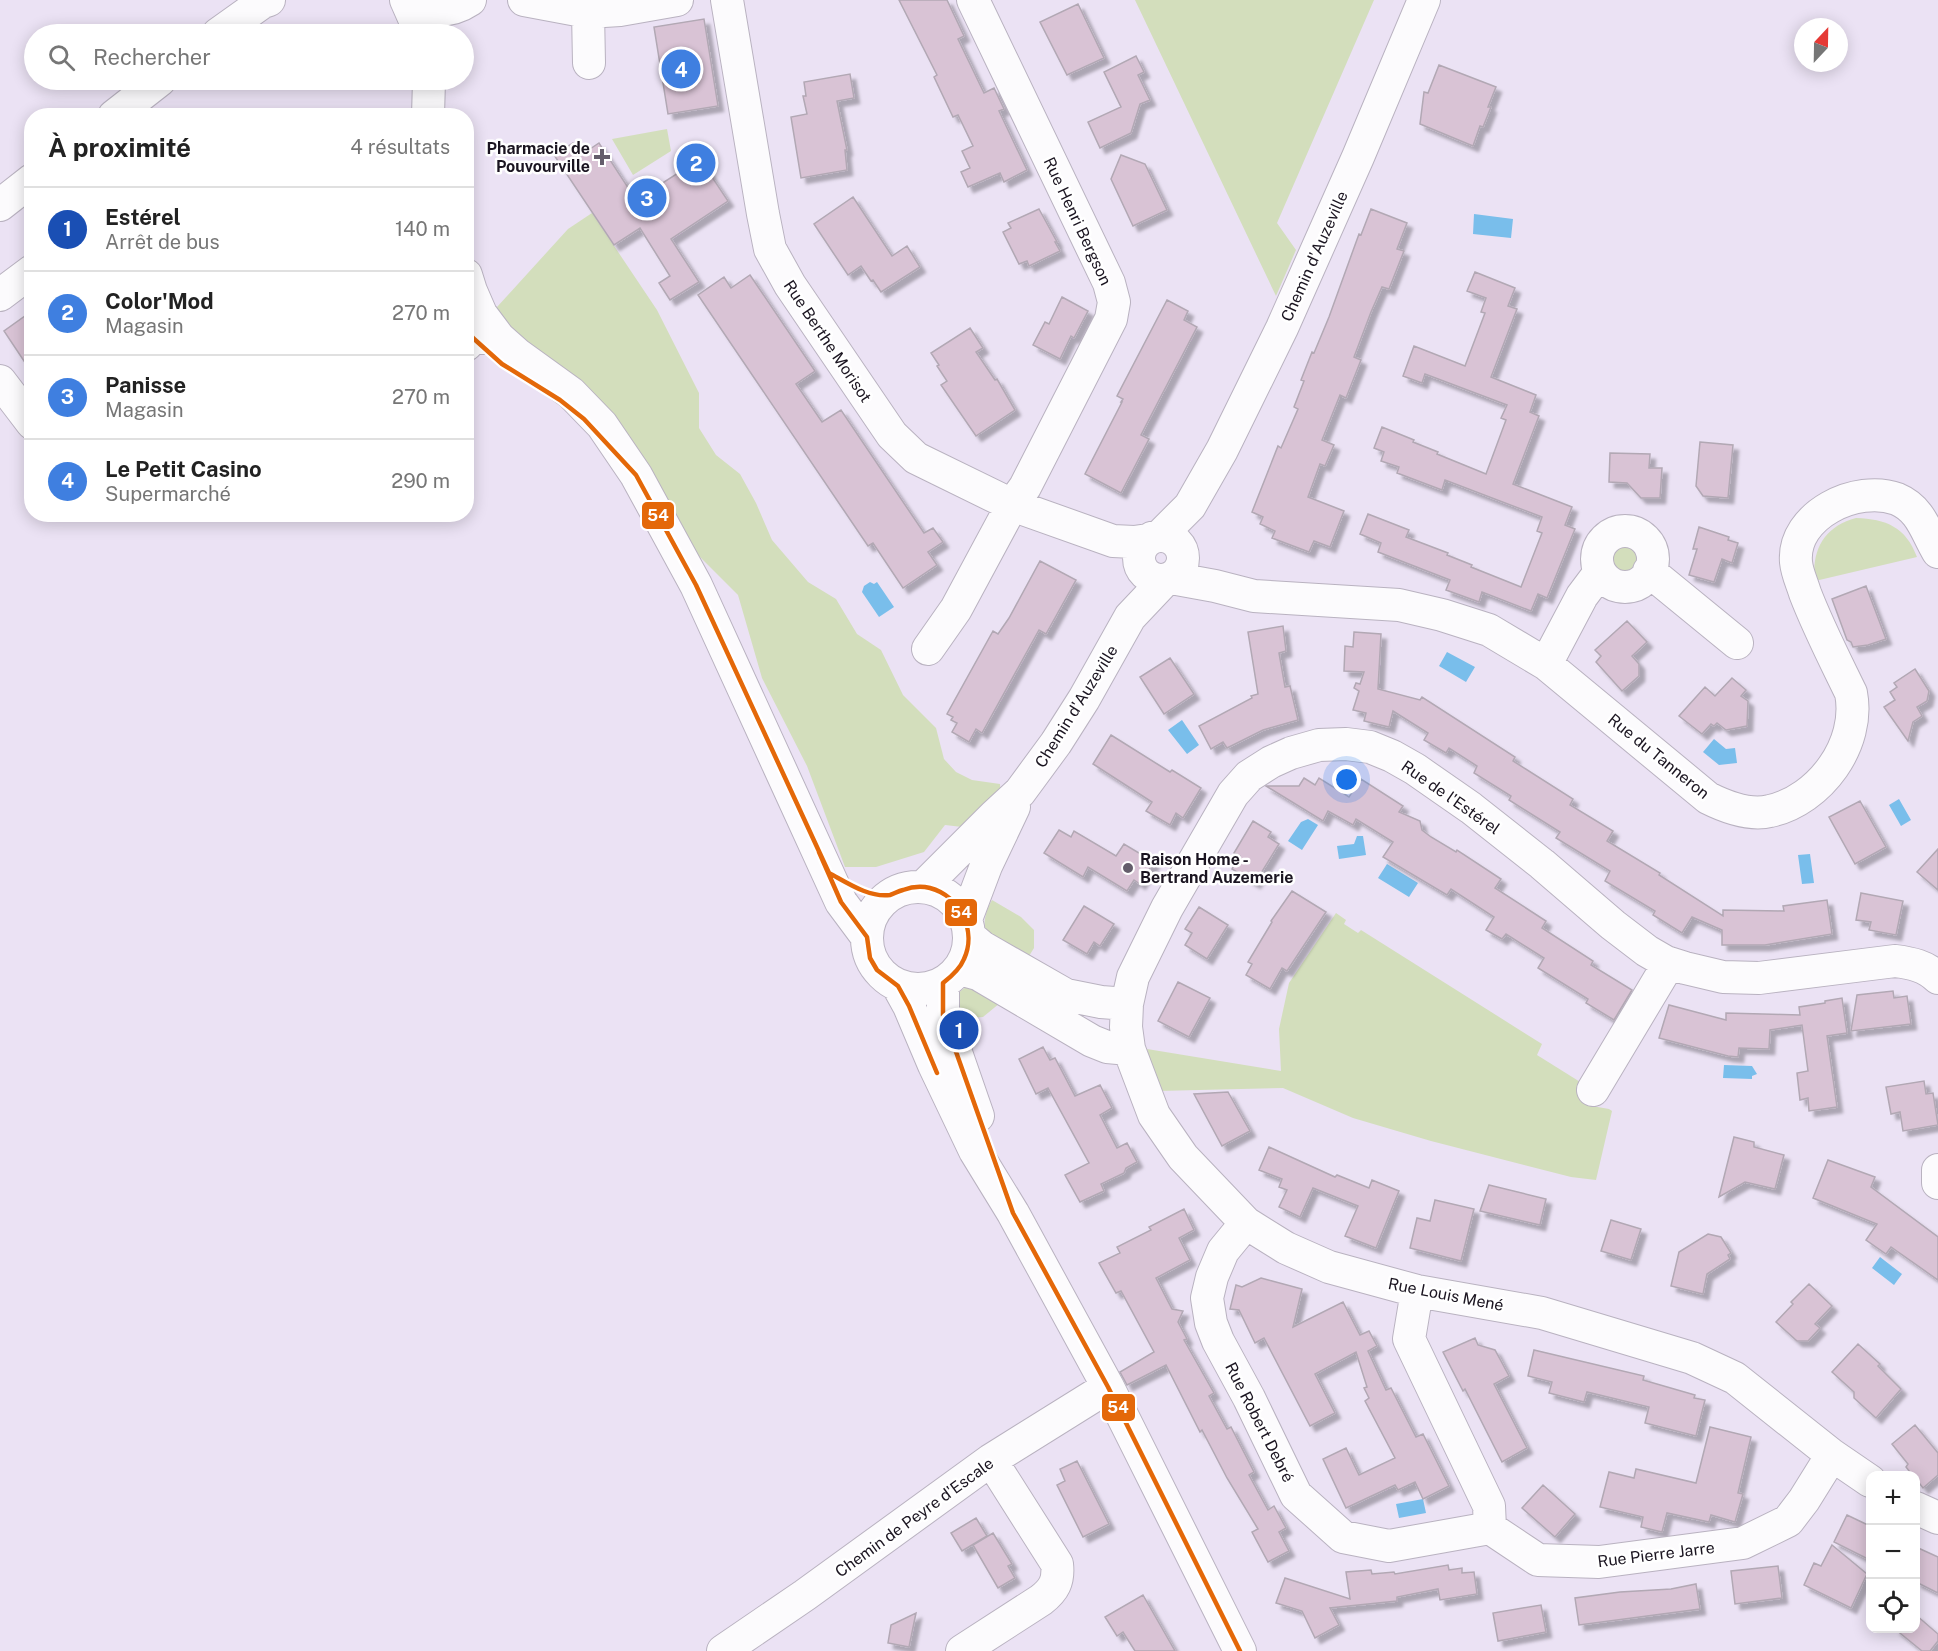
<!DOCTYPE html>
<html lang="fr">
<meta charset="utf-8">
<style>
:root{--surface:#fff;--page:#f2f2f2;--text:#222;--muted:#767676;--line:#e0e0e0;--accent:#ea580c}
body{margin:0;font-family:"Public Sans",sans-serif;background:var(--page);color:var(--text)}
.controls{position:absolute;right:18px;bottom:18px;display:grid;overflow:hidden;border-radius:12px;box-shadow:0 3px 15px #0003}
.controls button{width:54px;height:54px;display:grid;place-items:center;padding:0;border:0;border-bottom:2px solid var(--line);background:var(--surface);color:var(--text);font:30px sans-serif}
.compass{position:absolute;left:1794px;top:18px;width:54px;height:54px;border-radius:50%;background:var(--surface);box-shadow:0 3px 15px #0003;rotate:22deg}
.you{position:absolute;left:1347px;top:780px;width:21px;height:21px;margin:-15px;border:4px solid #fff;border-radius:50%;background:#1a73e8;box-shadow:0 0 0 9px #1a73e833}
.badge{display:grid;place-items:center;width:39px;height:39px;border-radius:50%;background:var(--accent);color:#fff;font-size:20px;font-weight:700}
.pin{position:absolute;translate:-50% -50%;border:3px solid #fff;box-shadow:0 2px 6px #0006}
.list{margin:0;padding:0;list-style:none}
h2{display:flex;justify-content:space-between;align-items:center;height:78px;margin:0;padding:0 24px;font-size:26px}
h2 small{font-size:20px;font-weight:400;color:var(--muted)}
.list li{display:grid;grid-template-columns:39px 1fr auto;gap:18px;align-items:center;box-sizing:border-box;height:84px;padding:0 24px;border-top:2px solid var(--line)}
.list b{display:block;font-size:22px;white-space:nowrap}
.list p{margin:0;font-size:20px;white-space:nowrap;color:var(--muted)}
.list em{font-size:20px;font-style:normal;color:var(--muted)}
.icon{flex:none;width:33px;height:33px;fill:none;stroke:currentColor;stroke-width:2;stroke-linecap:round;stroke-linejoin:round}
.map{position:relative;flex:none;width:1938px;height:1651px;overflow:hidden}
.search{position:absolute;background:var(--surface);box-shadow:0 3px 15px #0003;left:24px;top:24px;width:450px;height:66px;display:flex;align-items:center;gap:15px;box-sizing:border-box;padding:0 21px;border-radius:33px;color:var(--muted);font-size:22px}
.panel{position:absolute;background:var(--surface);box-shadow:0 3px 15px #0003;left:24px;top:108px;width:450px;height:414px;border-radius:24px}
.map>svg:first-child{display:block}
.green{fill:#d3debc}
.water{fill:#79beeb}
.building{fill:#d9c3d5;stroke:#b2a8b4;stroke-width:1.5;filter:url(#shadow)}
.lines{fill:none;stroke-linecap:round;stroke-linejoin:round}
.minor-casing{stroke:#b9b2c0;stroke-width:34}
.minor{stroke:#fcfbfd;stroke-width:32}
.bus-1-casing{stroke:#fff;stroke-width:9}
.bus-1{stroke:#e46809;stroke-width:4.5}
.poi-dot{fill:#645d6b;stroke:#fff;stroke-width:2}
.labels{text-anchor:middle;stroke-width:5;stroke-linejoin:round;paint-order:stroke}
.poi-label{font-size:16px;font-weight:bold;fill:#1b1521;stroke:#fff;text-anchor:end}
.street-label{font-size:16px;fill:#1b1521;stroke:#fff}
.line-badge{stroke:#fff;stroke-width:2}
.badge-label{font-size:16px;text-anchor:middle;font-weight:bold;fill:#fff}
</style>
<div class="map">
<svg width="1938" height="1651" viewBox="0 0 1938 1651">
<defs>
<filter id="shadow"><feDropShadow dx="5.5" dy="5.5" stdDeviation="1.5" flood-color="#0004"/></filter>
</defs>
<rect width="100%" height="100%" fill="#ebe2f4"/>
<path class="green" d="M1135,0H1374L1277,223L1296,250L1276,296Z
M667,129L671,151L633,175L612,139Z
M592,213L657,310L699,393V428L716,455L740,474L756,503L772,540L808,582L836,599L857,634L881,650L903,695L936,728L944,759L956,772L972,780L1000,784L1001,799L971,828L945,825L924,852L876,867H845L807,766L762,678L738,595L699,556L663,499L493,321L497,307L568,229Z
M1856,518C1886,519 1906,527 1917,557L1815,581C1811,550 1825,526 1856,518Z
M1606 558a18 18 0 1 1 36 0a18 18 0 1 1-36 0Z
M992,900L1021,917L1034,930V948L1024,964C1016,959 993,944 988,937C981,926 986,910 992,900Z
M1336,913L1346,920L1344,924L1358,933L1361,930L1542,1044L1537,1055L1585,1085L1595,1095L1592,1106L1609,1109L1612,1111L1596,1180L1571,1177L1431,1141L1353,1118L1283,1088L1158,1091L1147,1049L1281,1071L1279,1029L1289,983Z
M978,982L1000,1003L983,1017L971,1018L969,1033L964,1018L956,1020C956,996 953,991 978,982Z"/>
<path class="water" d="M1474,214L1513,219L1511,238L1473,234Z
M870,582L874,584L877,582L894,607L879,617L862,592L864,586Z
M1447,652L1475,667L1466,682L1439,666Z
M1182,720L1199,745L1187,754L1168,730Z
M1714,739L1726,749L1735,748L1737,763L1719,765L1703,752Z
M1899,799L1911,820L1901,826L1889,805Z
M1308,819L1318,825L1302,850L1288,841L1301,822Z
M1357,836H1363L1366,855L1339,859L1337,846L1354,844Z
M1810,854L1814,883L1802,884L1798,855Z
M1387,864L1418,883L1409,897L1378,878Z
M1724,1065L1752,1066L1757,1074L1752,1076V1079L1723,1078Z
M1880,1257L1902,1274L1894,1285L1872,1268Z
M1423,1499L1426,1513L1399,1518L1396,1504Z"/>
<path class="building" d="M899,0H947L964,36L958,39L984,93L994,88L1004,109L999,111L1027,170L1004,182L1000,173L968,187L961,172L970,168L962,151L973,146L958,115L953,117L934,77L937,75Z
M1078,4L1104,58L1067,75L1040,22Z
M704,19L718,106L668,114L654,27Z
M1136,56L1144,72L1138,75L1150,100L1140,104L1131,133L1100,148L1088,122L1121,107L1104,72Z
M1439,65L1496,87L1488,107H1491L1483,127L1480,126L1473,146L1420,124L1424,92L1428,93Z
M850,74L854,98L837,101L847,150H845L847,170L801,178L791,117L807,114L803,96H806L804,82Z
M573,143L581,155L599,143L636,200L700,159L728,201L671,239L699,282L670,300L659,283L670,276L640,228L614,245L554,155Z
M1121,155L1145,164L1167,210L1133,226L1111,179Z
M853,197L892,256L907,246L920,267L881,292L873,280L871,281L861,266L848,275L814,224Z
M1039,209L1057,242H1055L1060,251L1029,266L1027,261L1019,264L1003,232L1011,228L1008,223Z
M1371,209L1407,223L1397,249L1404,251L1389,289L1382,287L1371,312L1354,357L1361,360L1346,398L1340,395L1322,440L1334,445L1325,466L1320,464L1308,497L1344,511L1330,547L1314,541L1309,552L1272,538L1275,531L1260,524L1263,517L1252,512L1278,446L1281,448L1298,409L1294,407L1304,381L1301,380L1312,352L1314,353L1329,317L1359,234L1361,235Z
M1475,272L1515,288L1508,306L1517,309L1491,377L1536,395L1530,412L1539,416L1513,484L1572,507L1565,525L1575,529L1547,598L1538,594L1531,611L1482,592L1479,602L1446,590L1450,580L1378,552L1381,543L1360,534L1368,514L1409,530L1406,537L1448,553L1447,555L1472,565L1471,567L1521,587L1542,533L1537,531L1542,517L1445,480L1442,490L1397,473L1399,467L1381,461L1384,452L1374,448L1382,427L1414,440L1413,442L1438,452L1437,454L1486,474L1506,420L1501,418L1507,405L1425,374L1422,383L1403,376L1414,346L1465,366L1485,313L1481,312L1486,298L1467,291Z
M750,275L815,371L796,384L822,422L841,410L924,533L933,528L943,542L928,552L937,565L903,588L873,543L868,546L698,295L724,277L731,288Z
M1062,297L1088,311L1074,338L1071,336L1060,359L1033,345L1045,322L1049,324Z
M1167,300L1188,311L1184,320L1197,327L1141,435L1149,439L1121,493L1085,474L1122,402H1121L1123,399L1117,396Z
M32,311V373L4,331Z
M970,328L983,348L976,352L995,380L997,379L1015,410L976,436L941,385L947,381L937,366L939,365L931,353Z
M1700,442L1733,445L1728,498L1703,496L1696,486Z
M1610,453L1650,454L1649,468H1662L1660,498H1641L1627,483L1609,482Z
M1699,527L1729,537L1728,540L1738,543L1732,563L1722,559L1714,582L1689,575L1697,549H1693Z
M1040,561L1076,580L1046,634L1039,630L982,733L976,729L969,742L952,732L957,723L951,720L953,717L947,714L993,631L998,634L1009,618Z
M1866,586L1886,639L1868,645L1853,647L1851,642L1847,640L1832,599Z
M1627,621L1647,642L1632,656L1639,664V676L1622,691L1596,662L1601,656L1595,650Z
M1283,626L1286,651L1279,653L1285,687L1290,686L1298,720L1263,730L1227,748L1223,742L1211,749L1199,726L1252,698L1251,696L1258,694L1248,632Z
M1354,632L1381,634L1378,689L1420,700L1422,697L1515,757L1513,761L1573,799L1570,805L1613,831L1607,841L1660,873L1659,875L1723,916V910L1784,911L1783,906L1827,900L1832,934L1765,945H1722V930L1692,917L1682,933L1653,915L1655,911L1605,881L1610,871L1556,838L1560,832L1509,800L1511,796L1474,773L1477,766L1449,748L1446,753L1424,740L1428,733L1393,711L1389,727L1364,721L1366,713L1353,710L1359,691L1354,688L1356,683L1360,684L1364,672L1344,671L1345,646L1353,647Z
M1170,658L1194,694L1164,714L1140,677Z
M1915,669L1929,691L1927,701L1917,707L1922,716L1913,722L1908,741L1884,707L1895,700L1890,692L1897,687L1894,683Z
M1732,678L1746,690L1741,696L1748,701L1747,726L1726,730L1717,723L1714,726L1711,724L1702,734L1679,716L1705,687L1715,696Z
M1111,735L1170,772L1172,770L1201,788L1183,818L1176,813L1170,825L1146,811L1152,802L1093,764Z
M1304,778L1315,785L1319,778L1349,797L1361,779L1403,806L1399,812L1420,821L1422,830L1431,837L1456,852L1457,850L1501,879L1495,888L1546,921L1542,928L1593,961L1591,965L1632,990L1614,1020L1586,1003L1588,999L1538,968L1544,958L1506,934L1502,939L1486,930L1494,917L1451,889L1447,895L1383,857L1393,842L1356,819L1353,825L1328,811L1323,821L1266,786H1299Z
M1860,801L1886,847L1855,864L1829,817Z
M1253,821L1271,832L1268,837L1279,844L1255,883L1232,869L1240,856L1234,853Z
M1059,830L1071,837L1074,831L1116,856L1124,844L1154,862L1140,884L1134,880L1127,891L1088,867L1083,877L1044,853Z
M1938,849V890L1917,872Z
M1292,891L1326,912L1287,971L1282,968L1270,989L1246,975L1252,964L1248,962L1272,922L1271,921Z
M1861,893L1903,901L1896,935L1869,930L1871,922L1856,920Z
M1084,906L1114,924L1100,946L1094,942L1087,954L1063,940Z
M1199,907L1228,925L1207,959L1185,945L1192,933L1185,929Z
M1178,982L1210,998L1189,1037L1158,1021Z
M1893,991L1894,998L1907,996L1911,1024L1851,1031L1857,995Z
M1842,998L1847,1033L1827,1036L1837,1107L1809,1111L1808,1098L1800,1100L1797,1073L1808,1071L1802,1025L1770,1030L1769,1049L1739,1048L1738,1057L1728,1056L1659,1038L1669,1005L1726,1020V1013L1800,1015L1799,1007L1825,1003V1001Z
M1043,1047L1050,1060L1055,1058L1075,1096L1100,1085L1112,1108L1100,1115L1117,1148L1127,1143L1137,1162L1126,1168L1124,1173L1101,1184L1104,1191L1080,1202L1065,1175L1089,1163L1048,1088L1036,1094L1019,1059Z
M1924,1081L1926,1094L1933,1093L1938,1125L1903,1131L1900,1112L1891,1114L1886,1087Z
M1228,1092L1250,1131L1222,1146L1194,1094Z
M1734,1137L1754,1142V1147L1784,1155L1775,1189L1745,1182L1719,1197Z
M1269,1147L1335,1177L1337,1175L1369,1188L1372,1180L1399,1191L1376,1248L1345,1236L1358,1206L1313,1188L1300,1217L1279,1207L1287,1190L1279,1187L1282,1179L1259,1170Z
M1828,1160L1875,1177L1871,1187L1938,1237V1280L1891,1247L1886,1254L1866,1240L1877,1224L1813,1198Z
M1489,1185L1546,1199L1540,1225L1480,1211Z
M1435,1200L1474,1209L1461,1261L1410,1248L1417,1218L1430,1221Z
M1184,1209L1194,1230L1179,1238L1190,1260L1156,1278L1172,1309L1183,1311L1178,1322L1187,1339L1184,1340L1214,1393L1209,1396L1227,1429L1231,1427L1254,1472L1249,1475L1268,1510L1274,1506L1286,1528L1279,1532L1289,1551L1268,1562L1252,1532L1258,1529L1227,1478L1202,1430L1200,1432L1166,1365L1127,1385L1120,1372L1154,1352L1121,1291L1116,1293L1099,1263L1120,1253L1117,1247L1151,1230L1149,1227Z
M1611,1220L1641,1229L1631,1260L1601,1251Z
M1708,1234L1721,1237L1731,1253L1728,1255L1730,1259L1707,1274L1703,1294L1671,1286L1679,1252Z
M1261,1278L1302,1289L1293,1327L1343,1302L1360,1335L1369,1331L1377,1346L1368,1351L1386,1390L1391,1388L1416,1437L1423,1434L1449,1486L1423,1499L1415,1482L1398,1490L1395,1485L1346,1508L1323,1459L1346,1448L1359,1475L1395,1458L1365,1401L1369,1398L1364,1388L1367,1387L1356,1352L1315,1374L1335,1413L1310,1426L1264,1338L1255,1343L1239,1310L1230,1309L1236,1285L1242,1287Z
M1809,1284L1832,1306L1815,1324L1820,1328L1808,1341H1797L1776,1322L1793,1304L1791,1302Z
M1475,1338L1478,1345L1495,1350L1509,1376L1494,1384L1527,1448L1502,1462L1465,1389L1463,1391L1443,1352Z
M1858,1344L1880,1364L1878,1366L1901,1389L1876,1418L1854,1398V1392L1832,1372Z
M1534,1350L1644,1376L1643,1380L1695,1395L1694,1398L1705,1400L1696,1436L1645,1423L1649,1407L1587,1392L1584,1402L1549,1393L1552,1382L1528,1376Z
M1915,1425L1938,1453V1475L1923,1488L1916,1479V1476H1913L1906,1467L1908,1464L1892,1444Z
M1710,1427L1751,1437L1738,1493L1743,1494L1735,1522L1711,1515L1709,1522L1667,1513L1662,1532L1641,1527L1643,1517L1600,1507L1609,1472L1634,1478L1636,1469L1696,1483Z
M1077,1461L1109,1524L1083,1537L1057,1485L1065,1481L1060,1469Z
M1543,1485L1575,1514L1555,1537L1522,1508Z
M1847,1515L1870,1526V1560L1834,1542Z
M976,1518L987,1536L962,1551L951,1533Z
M993,1533L1012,1564L1008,1566L1015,1578L998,1588L973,1545Z
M1832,1545L1867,1574L1851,1608L1804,1585L1814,1563L1821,1566Z
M1916,1547L1938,1557V1593L1916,1582Z
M1448,1565L1449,1570L1462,1568V1573L1474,1572L1477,1594L1440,1600L1438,1589L1397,1597V1601L1330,1608L1339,1625L1315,1638L1302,1611L1276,1603L1285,1578L1350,1599L1346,1572L1371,1570L1372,1574L1394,1572L1395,1574Z
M1778,1566L1782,1598L1735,1604L1731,1571Z
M1696,1584L1700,1609L1579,1625L1575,1598L1620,1592L1671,1589Z
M1143,1595L1175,1651H1135L1123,1632L1117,1636L1105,1617Z
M1541,1605L1546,1632L1498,1641L1493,1613Z
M916,1613L909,1647L888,1643L891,1625Z
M1916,1615L1938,1634V1641L1930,1651H1922L1895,1629H1916Z"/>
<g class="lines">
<g class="minor-casing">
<path id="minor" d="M406,0C427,12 449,14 470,0
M406,0L421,34
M524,0L588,12L620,10L677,0
M727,0L763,214L770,249L790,285L892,435L916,458L1012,505L1113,541L1134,542L1148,540
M588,12L589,63
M218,34L263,2L269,0
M114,116L160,80
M428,116L429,80
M0,205L32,180
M466,275L471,291L481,314L499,338L517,354L571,393L602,425L636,475L696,585L841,902L867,937
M0,295L32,271
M466,345L473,338H499
M0,381L32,423
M1597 559a28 28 0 1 1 56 0a28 28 0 1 1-56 0Z
M1139 558a22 22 0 1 1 44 0a22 22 0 1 1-44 0Z
M1160,536L1190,506L1222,450L1282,328L1358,157L1424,0
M1649,571L1737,643
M1171,578L1215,586L1254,596L1399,605L1442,615L1489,630L1546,664L1708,798C1726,807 1750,816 1770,811C1820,800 1861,744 1851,693C1835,660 1818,627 1805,593C1802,583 1797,573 1796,562C1792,515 1857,484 1897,499C1921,509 1926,532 1938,552
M928,649L956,609L1012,505L1025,487L1111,319L1114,302L1109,283L973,0
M1546,664L1582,596L1600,572
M867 938a51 51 0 1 1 102 0a51 51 0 1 1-102 0Z
M923,887L994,816L1020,792L1056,743L1084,699L1130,617L1165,580
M966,919L986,866L1014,807
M969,936L982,947L1066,995L1101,1002L1127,1004
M960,969L978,974L1092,1041L1107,1047L1129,1049
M943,983V1015L978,1116
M898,986L909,1006L934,1065L975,1151L1013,1213L1108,1387L1240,1651
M1593,1090L1669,963
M1938,1170V1183
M1246,1223L1223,1251L1212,1277L1207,1298L1211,1323L1218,1341L1249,1398L1296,1495L1343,1537L1389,1546L1490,1528
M1417,1291L1409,1339L1489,1506L1490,1528L1538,1560L1599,1562L1743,1543L1788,1521L1804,1500L1832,1455
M1870,1481L1832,1455L1735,1378L1692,1358L1542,1313L1417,1291L1329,1267L1286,1248L1246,1223L1183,1157L1154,1115L1129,1049L1126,1027L1127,1004L1133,977L1167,908L1233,794L1249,776L1271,762L1291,753L1319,745L1346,744L1370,747L1392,756L1415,769L1471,808L1542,864L1613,925L1647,951L1666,962L1685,968L1723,977L1759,978L1895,961C1911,963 1926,966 1938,978
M1916,1508L1938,1518
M723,1651L805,1595L991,1460L1108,1387
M962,1651L1041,1600C1054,1590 1059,1581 1057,1564L991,1460"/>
</g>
<use href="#minor" class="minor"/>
<g class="bus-1-casing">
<path id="bus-1" d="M466,328L473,338L502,364L560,400L584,419L636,475L696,585L829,873C846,882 869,898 890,895C894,894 898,891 903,890C911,887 922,886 930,888C960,896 977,931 964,959C960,969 952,976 943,983V1015L1013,1213L1108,1387L1240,1651
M819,852L841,902L867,937L870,958L877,970L898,986L909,1006L937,1073"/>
</g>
<use href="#bus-1" class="bus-1"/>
</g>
<g class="poi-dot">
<path d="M599 148h6v6h6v6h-6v6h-6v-6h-6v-6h6z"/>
<circle cx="1128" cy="868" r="6"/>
</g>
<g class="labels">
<g class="poi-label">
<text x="590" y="154">Pharmacie de<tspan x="590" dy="18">Pouvourville</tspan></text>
<text x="1140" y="865" text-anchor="start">Raison Home -<tspan x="1140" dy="18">Bertrand Auzemerie</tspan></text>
</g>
<g class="street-label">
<text transform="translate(1078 221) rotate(65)" y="6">Rue Henri Bergson</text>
<text transform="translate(1314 256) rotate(-66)" y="6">Chemin d'Auzeville</text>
<text transform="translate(828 341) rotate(56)" y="6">Rue Berthe Morisot</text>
<text transform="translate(1076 706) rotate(-58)" y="6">Chemin d'Auzeville</text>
<text transform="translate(1659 756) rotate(39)" y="6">Rue du Tanneron</text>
<text transform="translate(1451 797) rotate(35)" y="6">Rue de l'Estérel</text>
<text transform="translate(1446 1294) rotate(11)" y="6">Rue Louis Mené</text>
<text transform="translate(1260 1422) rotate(63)" y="6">Rue Robert Debré</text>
<text transform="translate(914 1517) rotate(-36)" y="6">Chemin de Peyre d'Escale</text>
<text transform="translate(1656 1554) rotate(-7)" y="6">Rue Pierre Jarre</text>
</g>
</g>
<g class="line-badge">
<rect x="641" y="501" width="34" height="29" rx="6" fill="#e46809"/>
<rect x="944" y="898" width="34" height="29" rx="6" fill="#e46809"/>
<rect x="1101" y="1393" width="35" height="29" rx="6" fill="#e46809"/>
</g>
<g class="badge-label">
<text x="658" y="521">54</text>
<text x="961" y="918">54</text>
<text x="1118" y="1413">54</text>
</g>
</svg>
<div class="controls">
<button>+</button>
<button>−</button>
<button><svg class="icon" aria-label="locate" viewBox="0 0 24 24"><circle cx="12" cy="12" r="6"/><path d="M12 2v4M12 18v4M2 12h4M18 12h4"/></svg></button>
</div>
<svg class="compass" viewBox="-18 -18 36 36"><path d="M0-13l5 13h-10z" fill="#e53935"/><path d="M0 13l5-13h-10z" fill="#767676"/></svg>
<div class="you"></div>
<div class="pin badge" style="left:959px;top:1030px;background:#1a4fb4">1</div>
<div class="pin badge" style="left:696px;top:163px;background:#3f7fe0">2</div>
<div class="pin badge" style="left:647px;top:198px;background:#3f7fe0">3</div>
<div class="pin badge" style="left:681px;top:69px;background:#3f7fe0">4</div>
<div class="search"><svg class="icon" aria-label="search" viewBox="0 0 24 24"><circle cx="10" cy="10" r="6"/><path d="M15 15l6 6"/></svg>Rechercher</div>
<section class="panel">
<h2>À proximité<small>4 résultats</small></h2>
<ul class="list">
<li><span class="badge" style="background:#1a4fb4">1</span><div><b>Estérel</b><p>Arrêt de bus</p></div><em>140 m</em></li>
<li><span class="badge" style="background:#3f7fe0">2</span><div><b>Color'Mod</b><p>Magasin</p></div><em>270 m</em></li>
<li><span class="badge" style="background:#3f7fe0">3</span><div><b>Panisse</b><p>Magasin</p></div><em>270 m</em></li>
<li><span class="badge" style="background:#3f7fe0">4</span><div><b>Le Petit Casino</b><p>Supermarché</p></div><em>290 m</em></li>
</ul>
</section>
</div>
